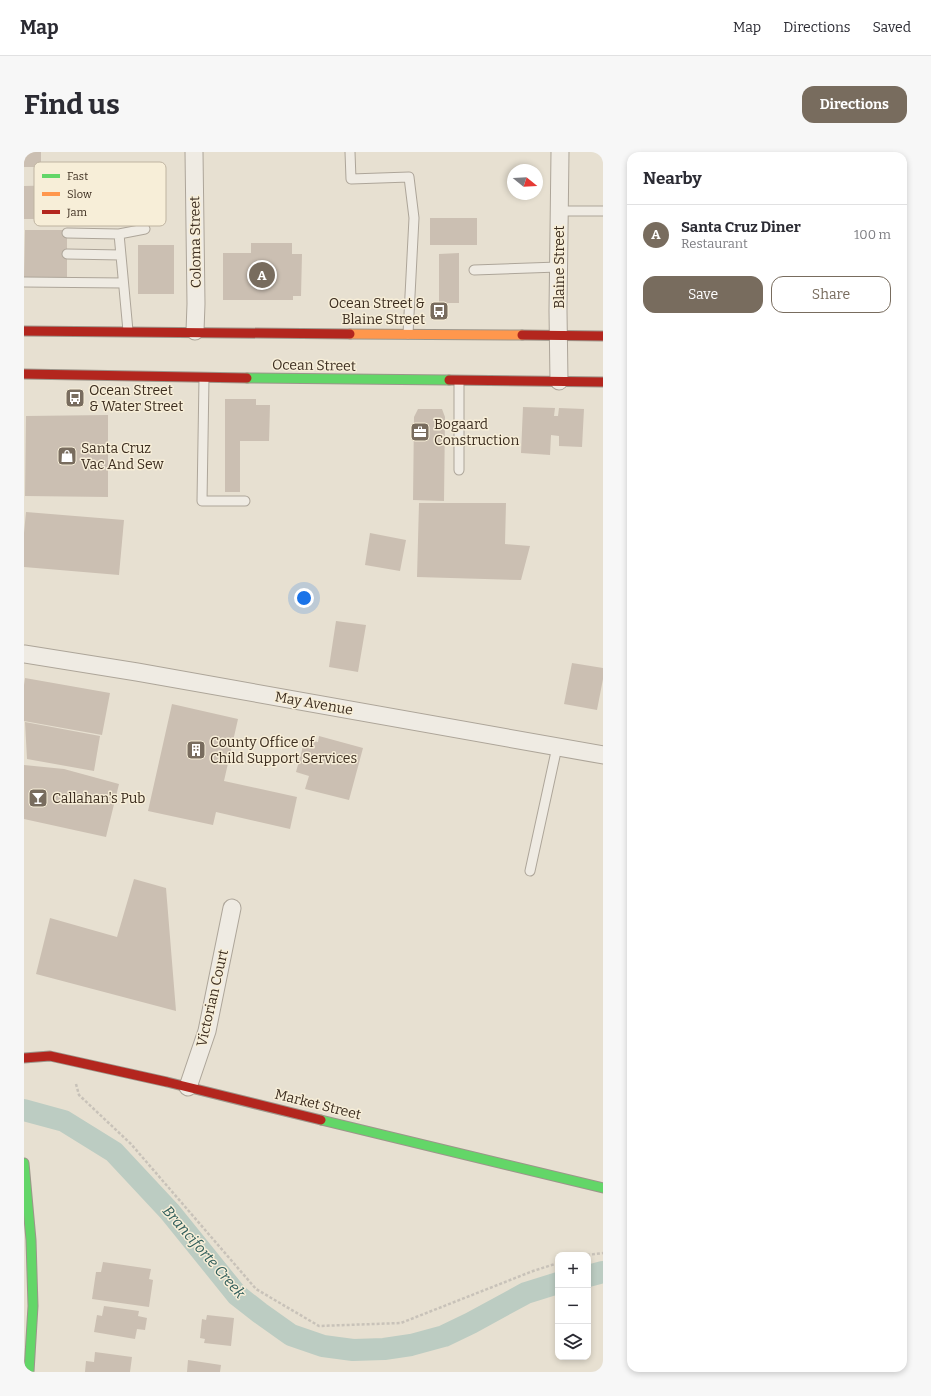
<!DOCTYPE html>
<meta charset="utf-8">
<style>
:root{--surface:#fff;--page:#f7f7f7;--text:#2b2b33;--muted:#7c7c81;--line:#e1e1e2;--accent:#786c5e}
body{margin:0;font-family:Bitter,serif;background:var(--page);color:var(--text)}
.controls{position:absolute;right:12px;bottom:12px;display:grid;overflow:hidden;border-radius:8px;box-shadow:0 2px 6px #0003}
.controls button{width:36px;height:36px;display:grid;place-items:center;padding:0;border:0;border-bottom:1px solid var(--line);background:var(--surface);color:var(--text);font:20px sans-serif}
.compass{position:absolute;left:483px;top:12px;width:36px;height:36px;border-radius:50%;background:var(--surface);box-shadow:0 2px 6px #0003;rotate:108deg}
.you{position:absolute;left:280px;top:446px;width:14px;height:14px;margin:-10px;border:3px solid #fff;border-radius:50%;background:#1a73e8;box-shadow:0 0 0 6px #1a73e833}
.badge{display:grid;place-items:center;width:26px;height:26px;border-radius:50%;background:var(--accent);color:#fff;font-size:13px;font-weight:700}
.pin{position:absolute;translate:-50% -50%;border:2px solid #fff;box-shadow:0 1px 4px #0006}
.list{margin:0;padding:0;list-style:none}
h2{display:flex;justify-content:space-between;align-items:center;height:52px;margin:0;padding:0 16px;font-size:17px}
h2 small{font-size:13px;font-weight:400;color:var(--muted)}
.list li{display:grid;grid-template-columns:26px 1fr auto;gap:12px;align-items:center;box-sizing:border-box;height:60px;padding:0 16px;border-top:1px solid var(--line)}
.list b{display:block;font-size:15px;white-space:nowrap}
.list p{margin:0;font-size:13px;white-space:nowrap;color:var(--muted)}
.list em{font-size:13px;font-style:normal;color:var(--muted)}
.actions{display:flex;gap:8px;padding:12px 16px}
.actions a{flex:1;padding:9px 0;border:1px solid var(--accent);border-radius:12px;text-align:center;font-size:14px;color:var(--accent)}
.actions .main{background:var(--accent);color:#fff}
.icon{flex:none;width:22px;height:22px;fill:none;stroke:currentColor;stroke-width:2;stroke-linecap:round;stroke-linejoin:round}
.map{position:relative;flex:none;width:579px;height:1220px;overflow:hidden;border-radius:12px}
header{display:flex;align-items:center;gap:24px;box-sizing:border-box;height:56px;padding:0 20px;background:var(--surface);border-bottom:1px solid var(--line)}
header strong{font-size:19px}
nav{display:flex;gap:22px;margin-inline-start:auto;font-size:14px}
.intro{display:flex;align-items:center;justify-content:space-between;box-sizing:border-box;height:96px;padding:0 24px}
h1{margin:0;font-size:28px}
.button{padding:10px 18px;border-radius:12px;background:var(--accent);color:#fff;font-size:14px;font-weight:700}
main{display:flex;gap:24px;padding:0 24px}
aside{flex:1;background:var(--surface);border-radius:12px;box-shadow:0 2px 6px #0003}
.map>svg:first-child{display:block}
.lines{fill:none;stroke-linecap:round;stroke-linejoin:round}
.canal{stroke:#bcccc2;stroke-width:22}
.building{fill:#cbbfb2}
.lane-casing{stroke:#ada599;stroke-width:11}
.street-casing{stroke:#ada599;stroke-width:19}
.fast-casing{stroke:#9c958a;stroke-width:11}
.slow-casing{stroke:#9c958a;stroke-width:11}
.jam-casing{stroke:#9c958a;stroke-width:11}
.path{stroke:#c8c2b9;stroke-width:2.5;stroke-dasharray:3 2;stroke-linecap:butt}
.lane{stroke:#efebe3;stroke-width:9}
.street{stroke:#efebe3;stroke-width:17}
.fast{stroke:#63d668;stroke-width:9}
.slow{stroke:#ff974d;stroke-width:9}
.jam{stroke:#b3261e;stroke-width:9}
.labels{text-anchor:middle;stroke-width:3;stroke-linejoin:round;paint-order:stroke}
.street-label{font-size:14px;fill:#3d2e20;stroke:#f7eed8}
.poi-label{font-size:14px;fill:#3d2e20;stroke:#f7eed8;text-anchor:start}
.water-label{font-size:15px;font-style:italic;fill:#2f5d5a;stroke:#f7eed8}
.key{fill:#f7eed8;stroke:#bfb4a1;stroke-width:1}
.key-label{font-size:11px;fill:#3d2e20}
</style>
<header>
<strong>Map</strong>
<nav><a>Map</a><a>Directions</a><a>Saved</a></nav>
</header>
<div class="intro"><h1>Find us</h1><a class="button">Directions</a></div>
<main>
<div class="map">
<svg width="579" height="1220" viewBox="0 0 579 1220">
<rect width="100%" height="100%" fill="#e7e0d1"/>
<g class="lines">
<path class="canal" d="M0,958L40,969L90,1000L146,1060L213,1143L236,1161L267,1183L299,1194L329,1198L360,1197L387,1193L420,1184L447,1171L502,1141L534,1131
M564,1124L579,1120"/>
</g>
<path class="building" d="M0,0H17V15H0Z
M42,33V64H26L17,73L10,67H0V34Z
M406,66H453V93H406Z
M1,78H43V126L0,125Z
M227,91H268V102H278L277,144H269V148H199V101H227Z
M114,93H150V142H114Z
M435,101V151H415V102Z
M201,247H232V253H246L245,289H216V340H201Z
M499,255L531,256L530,264H534L535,256L560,257L558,295L535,294V284L527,283L526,303L497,301Z
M394,257H418L421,265L420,349L389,348L390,265Z
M84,263V345L1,344L2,264Z
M395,351H482L481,392L506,394L497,428L393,425Z
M2,360L100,368L95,423L0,415V381Z
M346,381L382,388L376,419L341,413Z
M312,469L342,473L334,520L305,515Z
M548,511L579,516V527L573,558L540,552Z
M1,526L86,541L78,583L0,569V533Z
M148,552L214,567L200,629L273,645L266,677L192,660L189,673L124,659Z
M1,570L76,584L70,619L3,607Z
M295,584L339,596L325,648L281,637L285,624L272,620L281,587L294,590Z
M0,613L40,617L95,632L82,685L0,667Z
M110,727L142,736L152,859L12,822L26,766L93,785Z
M79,1110L127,1117L125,1127L129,1128L125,1155L68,1147L72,1120H77Z
M80,1154L115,1159L114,1164L123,1166L121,1178L113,1177L111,1187L70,1180L73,1163L78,1164Z
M183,1163L210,1166L207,1194L180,1191L181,1187L176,1186L178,1167L182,1168Z
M71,1200L108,1205L106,1220H61L62,1209L70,1210Z
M164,1208L197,1213L196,1220H163Z"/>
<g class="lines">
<g class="lane-casing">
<path id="lane" d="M326,0L327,27L385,25L390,66L384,182
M535,59H579
M43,81L95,82L104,179
M95,82L121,77
M43,102L97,103
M450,118L534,115
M0,130L99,131
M180,226L178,349H221
M435,318V229
M506,719L533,595"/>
</g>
<g class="street-casing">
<path id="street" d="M170,0L172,152L171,179
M535,229L534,159L536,0
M0,502L113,520L579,603
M164,935L183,879L208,756"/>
</g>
<g class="fast-casing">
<path id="fast" d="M223,226L425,228
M297,968L579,1036
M0,1011L7,1088L9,1154L5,1220"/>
</g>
<g class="slow-casing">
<path id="slow" d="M326,182L498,183"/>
</g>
<g class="jam-casing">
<path id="jam" d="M0,179L326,182
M498,183L579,184
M0,222L223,226
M425,228L579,230
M0,906L26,904L143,930L297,968"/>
</g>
<path class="path" d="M52,932L55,943L107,992L232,1137L295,1174L377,1171L509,1119L534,1111
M563,1103L579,1101"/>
<use href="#lane" class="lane"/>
<use href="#street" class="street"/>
<use href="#fast" class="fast"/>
<use href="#slow" class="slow"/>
<use href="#jam" class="jam"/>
</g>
<defs>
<g id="bus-square" transform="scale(1)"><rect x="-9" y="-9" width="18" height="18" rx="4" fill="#786c5e" stroke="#f7eed8"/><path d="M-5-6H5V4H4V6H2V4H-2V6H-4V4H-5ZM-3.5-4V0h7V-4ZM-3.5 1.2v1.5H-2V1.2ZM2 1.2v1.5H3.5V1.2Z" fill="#fff"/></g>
<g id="office-square" transform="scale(1)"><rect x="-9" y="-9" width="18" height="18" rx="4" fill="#786c5e" stroke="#f7eed8"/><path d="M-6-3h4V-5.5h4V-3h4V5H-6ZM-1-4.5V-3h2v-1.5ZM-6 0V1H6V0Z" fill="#fff"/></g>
<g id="shop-square" transform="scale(1)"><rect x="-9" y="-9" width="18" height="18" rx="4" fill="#786c5e" stroke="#f7eed8"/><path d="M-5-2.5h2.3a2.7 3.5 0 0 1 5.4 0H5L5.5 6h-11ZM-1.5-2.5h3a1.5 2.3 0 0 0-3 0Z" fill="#fff"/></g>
<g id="building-square" transform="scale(1)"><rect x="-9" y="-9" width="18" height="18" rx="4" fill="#786c5e" stroke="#f7eed8"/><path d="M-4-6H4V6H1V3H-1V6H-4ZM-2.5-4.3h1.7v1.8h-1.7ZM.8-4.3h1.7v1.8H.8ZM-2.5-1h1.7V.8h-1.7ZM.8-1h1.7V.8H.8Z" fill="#fff"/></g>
<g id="bar-square" transform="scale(1)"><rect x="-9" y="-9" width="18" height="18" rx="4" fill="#786c5e" stroke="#f7eed8"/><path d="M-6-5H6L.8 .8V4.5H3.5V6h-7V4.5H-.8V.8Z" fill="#fff"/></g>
</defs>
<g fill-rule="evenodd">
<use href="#bus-square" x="415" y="159"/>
<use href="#bus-square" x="51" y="246"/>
<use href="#office-square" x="396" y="280"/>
<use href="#shop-square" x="43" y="304"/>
<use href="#building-square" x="172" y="598"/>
<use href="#bar-square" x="14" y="646"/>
</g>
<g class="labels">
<g class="street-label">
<text transform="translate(171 90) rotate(-91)" y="5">Coloma Street</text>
<text transform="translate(535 115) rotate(-90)" y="5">Blaine Street</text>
<text transform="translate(290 213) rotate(1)" y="5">Ocean Street</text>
<text transform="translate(290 551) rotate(10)" y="5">May Avenue</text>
<text transform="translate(188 846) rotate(-77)" y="5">Victorian Court</text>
<text transform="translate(294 952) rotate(14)" y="5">Market Street</text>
</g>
<g class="poi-label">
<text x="401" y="156" text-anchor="end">Ocean Street &amp;<tspan x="401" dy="16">Blaine Street</tspan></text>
<text x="65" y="243">Ocean Street<tspan x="65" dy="16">&amp; Water Street</tspan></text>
<text x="410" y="277">Bogaard<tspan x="410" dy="16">Construction</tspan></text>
<text x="57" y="301">Santa Cruz<tspan x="57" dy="16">Vac And Sew</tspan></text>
<text x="186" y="595">County Office of<tspan x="186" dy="16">Child Support Services</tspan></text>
<text x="28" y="651">Callahan's Pub</text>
</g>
<g class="water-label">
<text transform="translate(180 1100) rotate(49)" y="5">Branciforte Creek</text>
</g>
</g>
<rect x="10" y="10" width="132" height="64" rx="6" class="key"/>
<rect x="18" y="22" width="18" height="4" fill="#63d668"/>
<rect x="18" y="40" width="18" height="4" fill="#ff974d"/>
<rect x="18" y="58" width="18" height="4" fill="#b3261e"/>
<g class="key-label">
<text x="43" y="28">Fast</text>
<text x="43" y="46">Slow</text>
<text x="43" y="64">Jam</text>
</g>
</svg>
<div class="controls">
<button>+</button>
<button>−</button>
<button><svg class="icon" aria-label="layers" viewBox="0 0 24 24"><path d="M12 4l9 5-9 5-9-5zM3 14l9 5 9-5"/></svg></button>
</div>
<svg class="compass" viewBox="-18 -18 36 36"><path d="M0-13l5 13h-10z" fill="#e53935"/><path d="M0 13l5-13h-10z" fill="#7c7c81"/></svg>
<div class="you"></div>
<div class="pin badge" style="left:238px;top:123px">A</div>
</div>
<aside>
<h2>Nearby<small></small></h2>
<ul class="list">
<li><span class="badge">A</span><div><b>Santa Cruz Diner</b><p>Restaurant</p></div><em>100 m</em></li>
</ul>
<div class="actions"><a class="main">Save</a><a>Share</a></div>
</aside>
</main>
